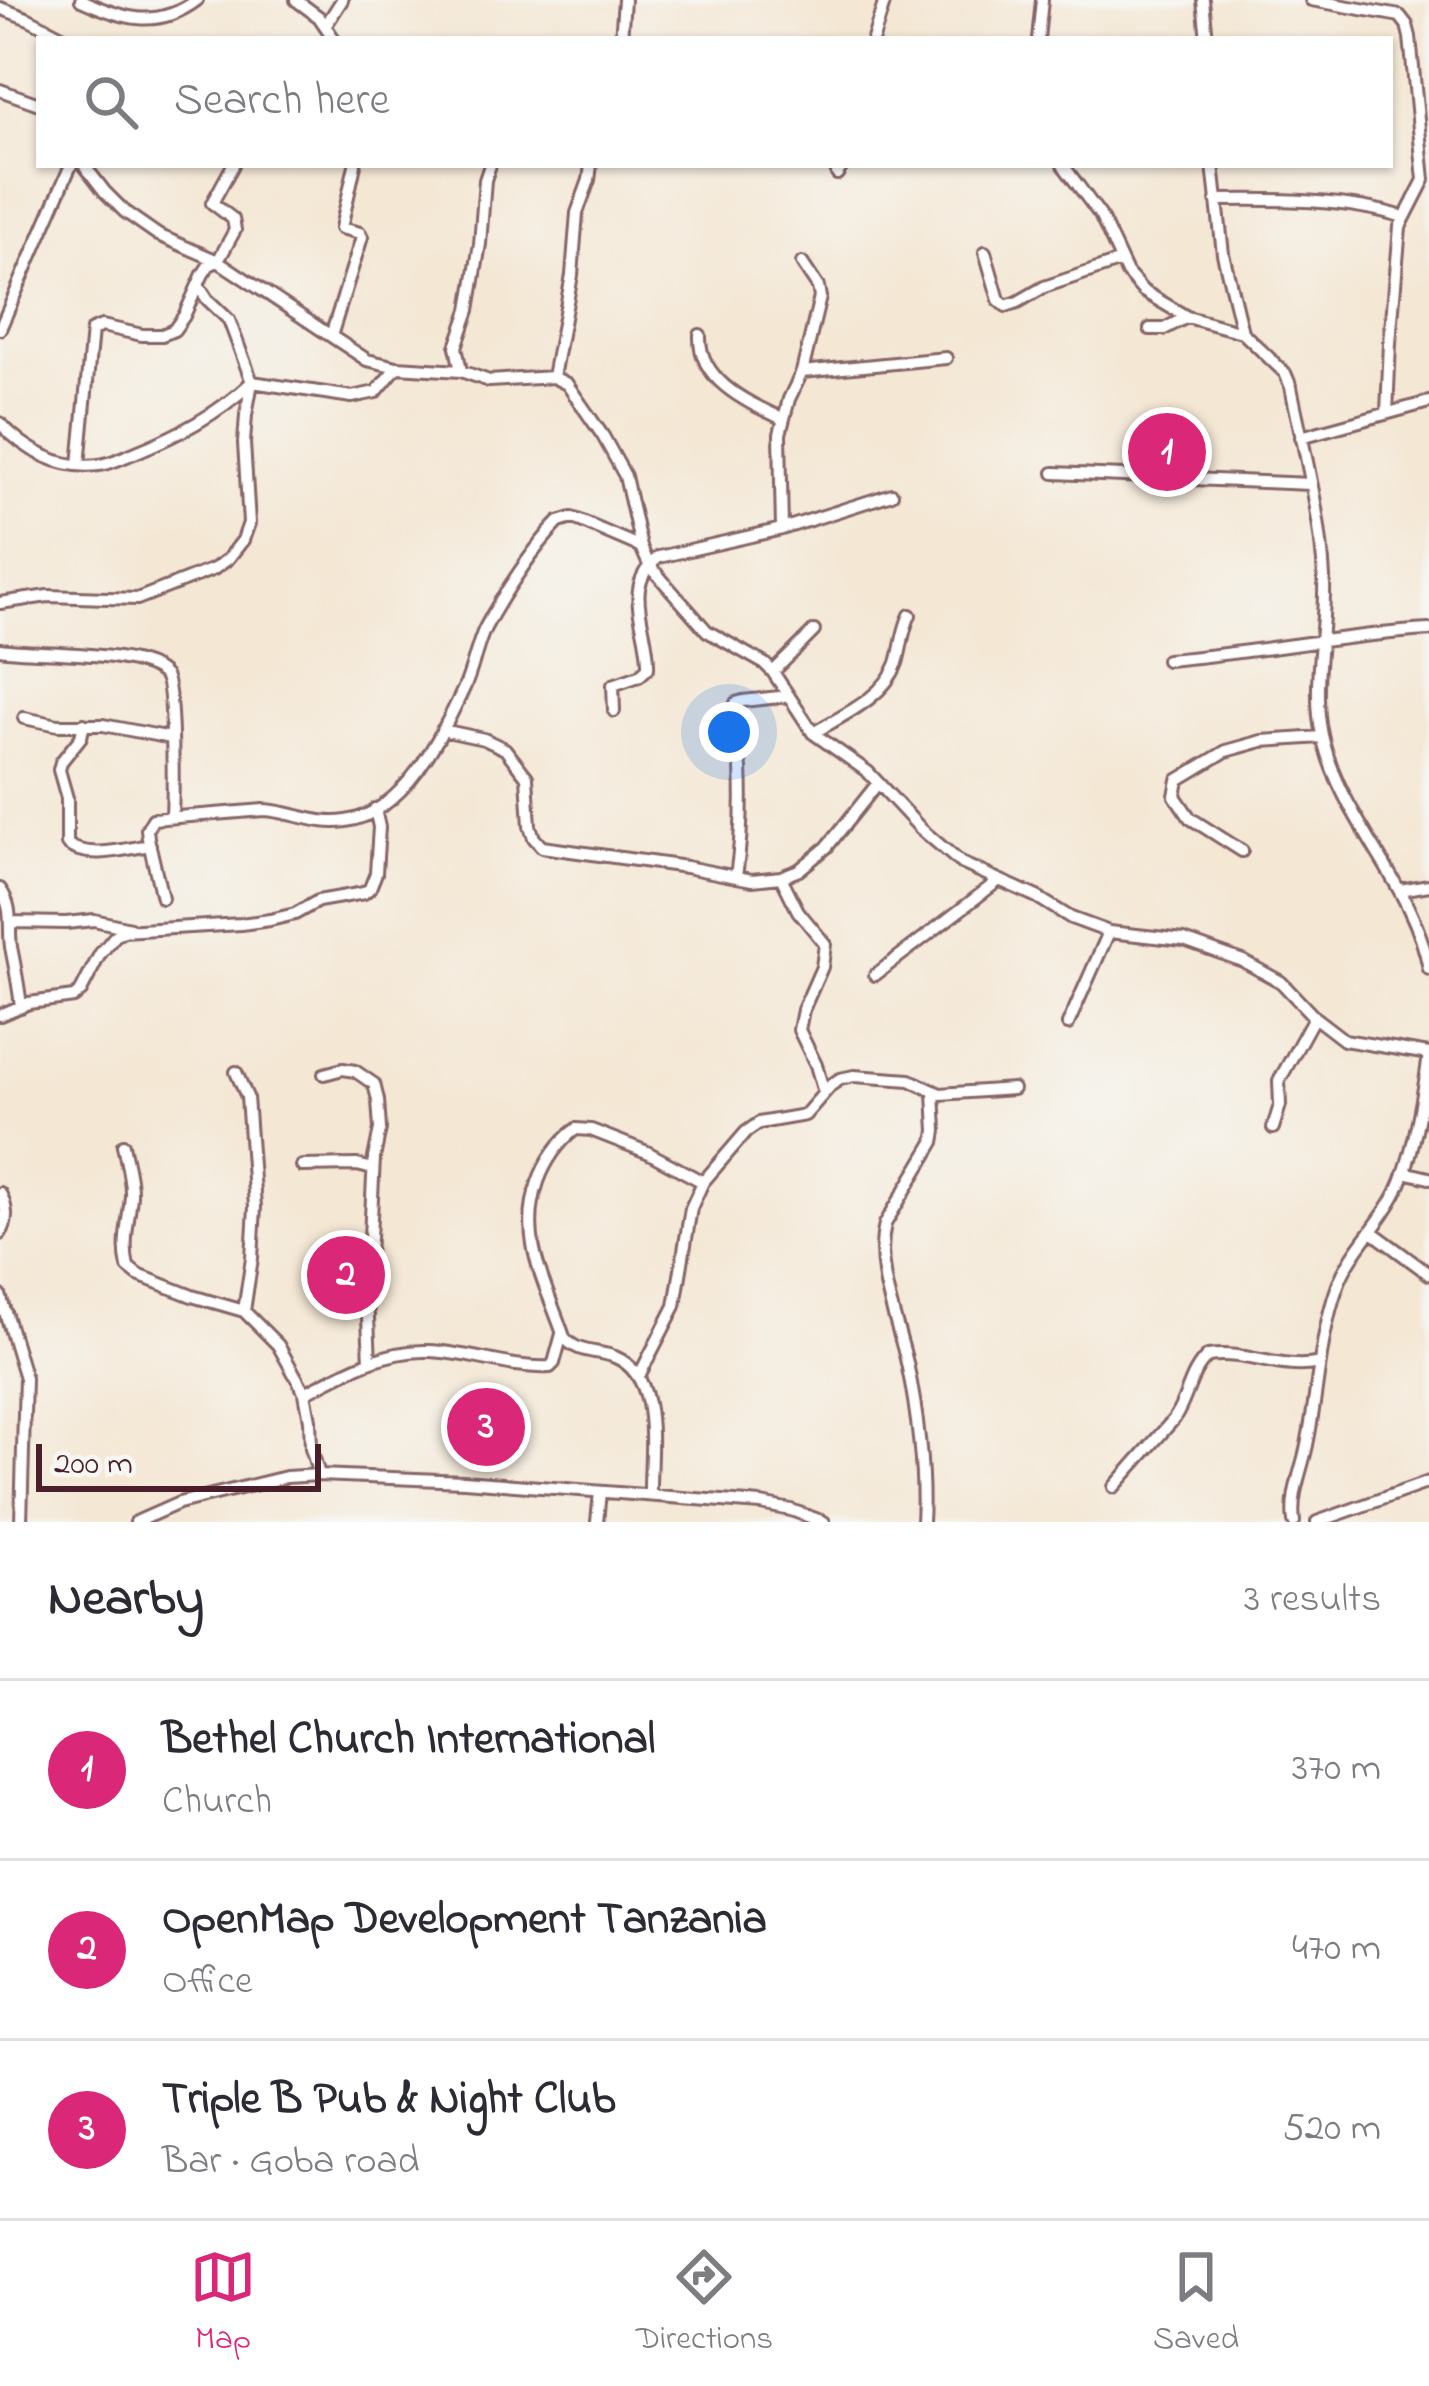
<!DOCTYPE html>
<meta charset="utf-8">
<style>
:root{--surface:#fff;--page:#f2f2f3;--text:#2b2b33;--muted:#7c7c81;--line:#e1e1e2;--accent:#db2777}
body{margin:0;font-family:"Indie Flower",sans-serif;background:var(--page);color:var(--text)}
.scale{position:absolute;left:36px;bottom:30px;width:285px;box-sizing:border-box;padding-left:12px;border:6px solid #4a1f2b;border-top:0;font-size:33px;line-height:42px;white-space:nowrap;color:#4a1f2b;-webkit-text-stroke:9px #f6f6f2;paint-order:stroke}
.you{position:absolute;left:729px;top:732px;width:42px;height:42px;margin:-30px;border:9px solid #fff;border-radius:50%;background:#1a73e8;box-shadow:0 0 0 18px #1a73e833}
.badge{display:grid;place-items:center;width:78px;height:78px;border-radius:50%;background:var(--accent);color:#fff;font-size:39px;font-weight:700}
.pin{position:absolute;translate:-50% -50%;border:6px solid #fff;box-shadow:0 3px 12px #0006}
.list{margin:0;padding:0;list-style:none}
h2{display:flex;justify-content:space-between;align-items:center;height:156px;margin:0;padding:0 48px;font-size:51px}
h2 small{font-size:39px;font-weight:400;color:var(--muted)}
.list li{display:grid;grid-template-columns:78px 1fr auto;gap:36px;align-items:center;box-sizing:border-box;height:180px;padding:0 48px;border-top:3px solid var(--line)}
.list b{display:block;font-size:45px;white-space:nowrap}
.list p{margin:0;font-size:39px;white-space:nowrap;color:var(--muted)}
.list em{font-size:39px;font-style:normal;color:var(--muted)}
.icon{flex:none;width:66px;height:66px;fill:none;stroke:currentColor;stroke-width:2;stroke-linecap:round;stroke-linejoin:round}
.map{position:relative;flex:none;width:1429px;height:1522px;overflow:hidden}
.search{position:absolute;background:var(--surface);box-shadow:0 3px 9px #0004;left:36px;right:36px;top:36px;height:132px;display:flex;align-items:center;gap:30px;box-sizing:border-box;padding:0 42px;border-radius:0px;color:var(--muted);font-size:45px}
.sheet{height:696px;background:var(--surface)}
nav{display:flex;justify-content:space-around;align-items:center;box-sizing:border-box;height:168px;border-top:3px solid var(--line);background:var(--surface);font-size:33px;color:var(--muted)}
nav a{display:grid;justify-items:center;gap:6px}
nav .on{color:var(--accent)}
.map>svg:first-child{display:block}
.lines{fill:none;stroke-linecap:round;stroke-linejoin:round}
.minor-casing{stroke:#866566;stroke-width:16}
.minor{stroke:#fff;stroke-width:10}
</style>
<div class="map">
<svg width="1429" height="1522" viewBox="0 0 1429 1522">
<rect width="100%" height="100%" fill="#f6f6f2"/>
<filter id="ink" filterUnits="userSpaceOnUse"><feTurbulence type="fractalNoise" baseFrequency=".00833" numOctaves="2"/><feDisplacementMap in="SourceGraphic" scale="24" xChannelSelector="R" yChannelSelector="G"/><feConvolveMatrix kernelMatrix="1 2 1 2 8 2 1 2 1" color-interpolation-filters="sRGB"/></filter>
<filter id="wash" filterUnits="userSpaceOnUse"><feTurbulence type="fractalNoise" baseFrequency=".004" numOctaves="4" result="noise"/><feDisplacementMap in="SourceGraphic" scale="48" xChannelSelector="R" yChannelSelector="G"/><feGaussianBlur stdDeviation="2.7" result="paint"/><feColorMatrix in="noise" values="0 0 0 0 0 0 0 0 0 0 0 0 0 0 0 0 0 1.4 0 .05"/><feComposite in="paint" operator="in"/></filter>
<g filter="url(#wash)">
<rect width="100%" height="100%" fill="#f4e7d4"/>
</g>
<g filter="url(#ink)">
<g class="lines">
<g class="minor-casing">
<path id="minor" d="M81,0C123,19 157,30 197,0
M296,0L319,17L334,39
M1203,0L1207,39
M1311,0L1400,16L1407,25L1410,37L1424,180L1400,227L1390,343L1387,413
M0,8L29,19L68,39
M326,25L342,0
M621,39L624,0
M873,39L885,0
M1038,39L1042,0
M0,90L39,104
M84,165L105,192L125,212L158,235L218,261L367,360L397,367L461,371L489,381L553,377L567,384L603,436L625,476L641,547L649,565L707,631L765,664L773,672L813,733L868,772L921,829L961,863L1037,897L1071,918L1109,932L1184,940L1243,961L1281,982L1314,1017L1344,1040L1429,1054
M1063,165L1100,215L1127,273L1143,291L1187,317L1242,332
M1213,165L1223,254L1242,332L1285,373L1291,387C1304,451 1321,514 1324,578C1326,630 1311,685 1322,735C1340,820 1414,883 1429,969
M837,174L843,165
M1216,200C1274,199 1348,199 1403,217
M985,252L999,300L1006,306L1018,302L1044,287L1121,261
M0,329L71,165
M1150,329H1164L1187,317
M700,335C698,381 747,402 783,419
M331,336L362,237L360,233L341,228L355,165
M461,371L456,347L469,310L480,244L485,180L490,165
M802,372L946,358
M553,377L572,275L577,213L589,180L591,165
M0,423C25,450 60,470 99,465C111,464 123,457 134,453C178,435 217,415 252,382L352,397L376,392L397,367
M1301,437L1429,402
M79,465L92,330L102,326L142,335H162L174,330L184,316L203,274L209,265L218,261L235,230L233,219L212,203L233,165
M1054,473L1311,484
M782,529L892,494
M0,603L48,596L137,599L214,569L228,559L243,540L249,523L244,443L246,415L252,382L229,320L207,299L198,285
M0,649C35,655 143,649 165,676C174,688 173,795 172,816
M1167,660C1255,653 1341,635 1429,630
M773,672L814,631
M614,711L613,685L639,676L648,668C650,627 619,588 659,557L782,529L780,434L789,399L802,372L820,297L818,287L802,263
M24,718L58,725H103L171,738
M84,724L81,737L61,762L59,770L67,798V844C87,860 125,849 150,845
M442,730L484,739L505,749L527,777L530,826L534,838L542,847L686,867L752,880L781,877L799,870L827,847L878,783
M813,733C843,715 884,698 897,663C902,647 902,631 910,615
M1242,851L1190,818L1175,796L1178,780L1226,751L1262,741L1322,737
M736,877C741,842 743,804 741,769C739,746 728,726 736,703L743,701L788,696
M781,877L798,911L825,944L822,967L803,1010L799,1030L816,1065L824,1093
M0,889C14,908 8,925 11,947C15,967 19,987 21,1007
M1400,890L1429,885
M162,898L148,838L147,829L153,819L264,810C292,811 318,826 346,821C404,813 441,736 464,688C473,669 476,647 485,628C502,596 534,547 559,522L572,518L578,520L641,547
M12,922L66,923L94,920L130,928
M875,975L998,881
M0,1015L29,1003L74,997L81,991L100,954L115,936L123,931L241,924L270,920L295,914L318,901L364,893L370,888L376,873L379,827L375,809
M1068,1024L1109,932
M236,1072L247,1097L255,1207L252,1258L244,1311
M324,1074L343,1069L355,1071L374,1084L378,1100L380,1129L374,1158L367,1297L370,1361
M1273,1128L1280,1105L1279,1081L1314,1017
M123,1145C126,1161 132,1179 131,1196C129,1220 122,1242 128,1267L138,1275L192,1296L244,1311L278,1345L305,1393L310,1420L311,1448L319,1475
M302,1166L357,1165L373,1169
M1404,1172L1429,1178
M0,1193C7,1206 9,1222 0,1234
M1372,1232L1429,1274
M0,1295L25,1378L21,1522
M639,1376L675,1306L691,1208L703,1182L746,1132L759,1123L805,1115L831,1085L840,1079L854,1076L910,1080L940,1094L1013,1089
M305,1393C343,1373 384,1349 429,1351C469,1352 509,1369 550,1367L554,1363L562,1334
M1114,1487L1174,1419C1188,1398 1189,1373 1208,1356C1247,1350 1281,1372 1320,1363
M650,1495C649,1454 663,1377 615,1357C597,1350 577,1354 564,1337C546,1283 518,1241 538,1182C545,1162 559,1141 576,1129L591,1130L647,1152L703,1182
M136,1522L179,1503L286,1477L319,1475L464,1481L761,1504L791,1510L824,1522
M597,1522L600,1492
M922,1522C925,1475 917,1409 907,1363C897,1319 874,1270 885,1224L934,1142L936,1131L934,1093
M1294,1522C1290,1493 1303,1469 1308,1440C1318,1389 1320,1334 1338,1285C1351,1250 1381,1224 1397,1191C1413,1158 1424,1091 1429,1055
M1317,1522L1429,1482"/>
</g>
<use href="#minor" class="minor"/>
</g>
</g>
</svg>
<div class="scale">200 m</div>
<div class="you"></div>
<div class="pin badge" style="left:1167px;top:452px">1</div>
<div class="pin badge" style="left:346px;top:1275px">2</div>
<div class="pin badge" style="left:486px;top:1427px">3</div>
<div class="search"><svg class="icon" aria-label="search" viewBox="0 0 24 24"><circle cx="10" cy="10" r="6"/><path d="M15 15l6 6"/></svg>Search here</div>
</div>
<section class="sheet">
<h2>Nearby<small>3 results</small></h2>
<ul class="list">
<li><span class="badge">1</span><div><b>Bethel Church International</b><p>Church</p></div><em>370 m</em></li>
<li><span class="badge">2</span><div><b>OpenMap Development Tanzania</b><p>Office</p></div><em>470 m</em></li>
<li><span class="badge">3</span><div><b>Triple B Pub &amp; Night Club</b><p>Bar · Goba road</p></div><em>520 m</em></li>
</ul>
</section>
<nav>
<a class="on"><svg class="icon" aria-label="map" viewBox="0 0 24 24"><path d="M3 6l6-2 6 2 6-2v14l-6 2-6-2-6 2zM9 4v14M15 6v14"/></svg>Map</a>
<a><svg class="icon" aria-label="directions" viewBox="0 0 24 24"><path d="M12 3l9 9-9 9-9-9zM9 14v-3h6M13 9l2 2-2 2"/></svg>Directions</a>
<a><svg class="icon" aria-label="saved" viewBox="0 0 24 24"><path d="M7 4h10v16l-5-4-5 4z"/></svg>Saved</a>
</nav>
